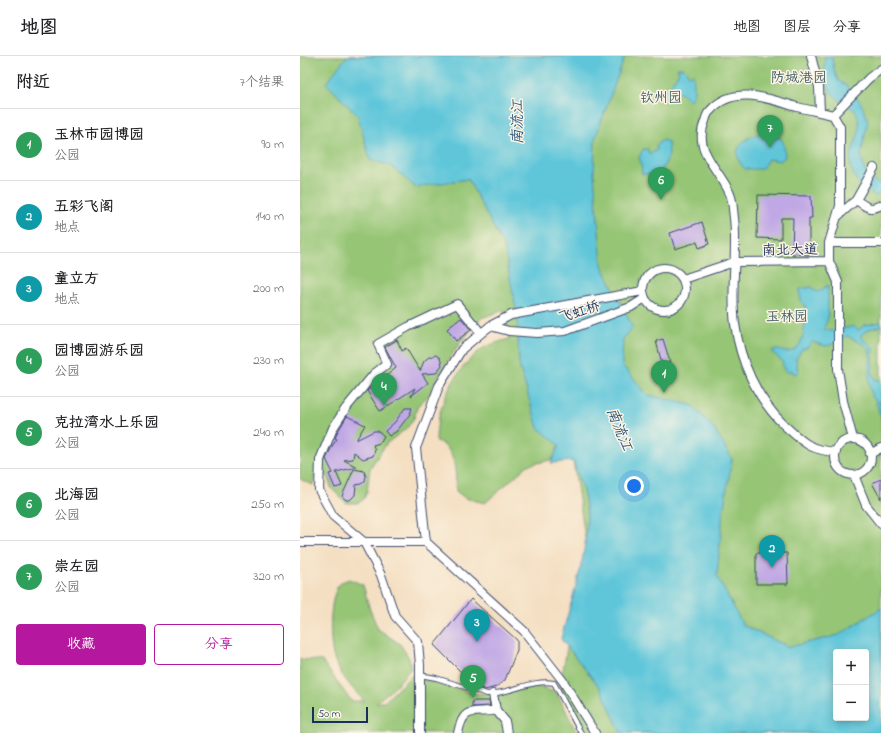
<!DOCTYPE html>
<html lang="zh">
<meta charset="utf-8">
<style>
:root{--surface:#fff;--page:#f6f6f6;--text:#202124;--muted:#757577;--line:#e0e0e0;--accent:#b5179e}
body{margin:0;font-family:"Indie Flower","LXGW WenKai TC",sans-serif;background:var(--page);color:var(--text)}
.controls{position:absolute;right:12px;bottom:12px;display:grid;overflow:hidden;border-radius:4px;box-shadow:0 2px 10px #0003}
.controls button{width:36px;height:36px;display:grid;place-items:center;padding:0;border:0;border-bottom:1px solid var(--line);background:var(--surface);color:var(--text);font:20px sans-serif}
.scale{position:absolute;left:12px;bottom:10px;width:56px;box-sizing:border-box;padding-left:4px;border:2px solid #1b2f5e;border-top:0;font-size:11px;line-height:14px;white-space:nowrap;color:#1b2f5e;-webkit-text-stroke:3px #fcf5e5;paint-order:stroke}
.you{position:absolute;left:334px;top:430px;width:14px;height:14px;margin:-10px;border:3px solid #fff;border-radius:50%;background:#1a73e8;box-shadow:0 0 0 6px #1a73e833}
.badge{display:grid;place-items:center;width:26px;height:26px;border-radius:50%;background:var(--accent);color:#fff;font-size:13px;font-weight:700}
.pin{position:absolute;translate:-50% -33px;filter:drop-shadow(0 1px 2px #0008)}
.pin::after{content:'';position:absolute;top:21px;width:14px;height:12px;background:inherit;clip-path:polygon(0 0,100% 0,50% 100%)}
.list{margin:0;padding:0;list-style:none}
h2{display:flex;justify-content:space-between;align-items:center;height:52px;margin:0;padding:0 16px;font-size:17px}
h2 small{font-size:13px;font-weight:400;color:var(--muted)}
.list li{display:grid;grid-template-columns:26px 1fr auto;gap:12px;align-items:center;box-sizing:border-box;height:72px;padding:0 16px;border-top:1px solid var(--line)}
.list b{display:block;font-size:15px;white-space:nowrap}
.list p{margin:0;font-size:13px;white-space:nowrap;color:var(--muted)}
.list em{font-size:13px;font-style:normal;color:var(--muted)}
.actions{display:flex;gap:8px;padding:12px 16px}
.actions a{flex:1;padding:9px 0;border:1px solid var(--accent);border-radius:4px;text-align:center;font-size:14px;color:var(--accent)}
.actions .main{background:var(--accent);color:#fff}
.map{position:relative;flex:none;width:581px;height:677px;overflow:hidden}
header{display:flex;align-items:center;gap:24px;box-sizing:border-box;height:56px;padding:0 20px;background:var(--surface);border-bottom:1px solid var(--line)}
header strong{font-size:19px}
nav{display:flex;gap:22px;margin-inline-start:auto;font-size:14px}
main{display:flex}
aside{flex:1;background:var(--surface)}
.map>svg:first-child{display:block}
.green{fill:#95c574;stroke:#587a69;fill-rule:evenodd}
.water{fill:#5ec6da;stroke:#3c7a9c;fill-rule:evenodd}
.building{fill:#c0a7e5}
.lines{fill:none;stroke-linecap:round;stroke-linejoin:round}
.lane-casing{stroke:#3c496d;stroke-width:6}
.street-casing{stroke:#3c496d;stroke-width:10}
.lane{stroke:#fff;stroke-width:4}
.street{stroke:#fff;stroke-width:8}
.labels{text-anchor:middle;stroke-width:3;stroke-linejoin:round;paint-order:stroke}
.park-label{font-size:14px;fill:#405c65;stroke:#fcf5e5}
.street-label{font-size:14px;fill:#1b2f5e;stroke:#fcf5e5}
.water-label{font-size:15px;font-style:italic;fill:#2c557d;stroke:#fcf5e5}
</style>
<header>
<strong>地图</strong>
<nav><a>地图</a><a>图层</a><a>分享</a></nav>
</header>
<main>
<aside>
<h2>附近<small>7个结果</small></h2>
<ul class="list">
<li><span class="badge" style="background:#2e9e5b">1</span><div><b>玉林市园博园</b><p>公园</p></div><em>90 m</em></li>
<li><span class="badge" style="background:#0f9aa8">2</span><div><b>五彩飞阁</b><p>地点</p></div><em>140 m</em></li>
<li><span class="badge" style="background:#0f9aa8">3</span><div><b>童立方</b><p>地点</p></div><em>200 m</em></li>
<li><span class="badge" style="background:#2e9e5b">4</span><div><b>园博园游乐园</b><p>公园</p></div><em>230 m</em></li>
<li><span class="badge" style="background:#2e9e5b">5</span><div><b>克拉湾水上乐园</b><p>公园</p></div><em>240 m</em></li>
<li><span class="badge" style="background:#2e9e5b">6</span><div><b>北海园</b><p>公园</p></div><em>250 m</em></li>
<li><span class="badge" style="background:#2e9e5b">7</span><div><b>崇左园</b><p>公园</p></div><em>320 m</em></li>
</ul>
<div class="actions"><a class="main">收藏</a><a>分享</a></div>
</aside>
<div class="map">
<svg width="581" height="677" viewBox="0 0 581 677">
<rect width="100%" height="100%" fill="#fcf5e5"/>
<filter id="ink" filterUnits="userSpaceOnUse"><feTurbulence type="fractalNoise" baseFrequency=".025" numOctaves="2"/><feDisplacementMap in="SourceGraphic" scale="8" xChannelSelector="R" yChannelSelector="G"/><feConvolveMatrix kernelMatrix="1 2 1 2 8 2 1 2 1" color-interpolation-filters="sRGB"/></filter>
<filter id="wash" filterUnits="userSpaceOnUse"><feTurbulence type="fractalNoise" baseFrequency=".012" numOctaves="4" result="noise"/><feDisplacementMap in="SourceGraphic" scale="16" xChannelSelector="R" yChannelSelector="G"/><feGaussianBlur stdDeviation="0.9" result="paint"/><feColorMatrix in="noise" values="0 0 0 0 0 0 0 0 0 0 0 0 0 0 0 0 0 1.4 0 .05"/><feComposite in="paint" operator="in"/></filter>
<g filter="url(#wash)">
<rect width="100%" height="100%" fill="#f4dfc2"/>
<path class="green" d="M0,0H581V677H283L260,630L270,575L288,500L272,399L228,409L185,447L165,442L156,435C156,417 156,391 136,385C136,352 153,317 178,296C185,289 199,286 209,283L204,254L181,262L157,291L136,324L128,341L118,349L114,362L107,372L87,387L70,412L67,436L63,444L57,447H46L32,433L27,420L15,417L13,429L0,423ZM536,596H566V662H536Z
M49,523L63,529L70,554L78,573L100,588L109,602L111,612L95,631L76,646H84L111,620L176,638L238,631L257,637L277,677H0V603L22,605L51,645H64C53,633 39,618 34,602C29,588 28,537 41,527C43,525 47,524 49,523Z"/>
<path class="water" d="M47,0H325L295,83L294,118L302,209L333,272L323,283L322,309L348,339L392,349L413,371L432,403L423,456L417,520L443,569L489,591L539,579L581,552V677H321L301,633L261,583C272,540 293,487 285,443C282,430 277,417 273,405L251,407L259,389L238,372L219,309L217,259L204,191L168,123L115,131L91,110L70,104L58,60L26,27ZM536,596H566V662H536Z
M525,0H532L534,14L538,24L546,29L560,45L568,64L561,99L565,116L573,125L581,127V134L578,139L575,140C570,134 562,132 558,126C539,100 561,89 559,67C559,63 557,59 556,55C529,38 523,34 525,0Z
M377,12H384L389,19L393,18C394,28 396,38 389,45L382,37L360,35L369,31L379,16Z
M461,77L481,82L484,89L485,101L480,105L468,103L462,113H445C428,96 442,82 461,77Z
M363,84L368,86L369,99L360,119L356,121V117L352,121L347,118H342L341,107L339,102L343,93H348L349,98L357,94L356,89Z
M528,229V262L524,273L532,275L554,270L558,274L565,269L581,266V270L569,273L561,279L563,284L566,285L573,291L572,317L575,323L581,325V342L579,345L581,351V362L575,343L572,341L569,327V310L571,302L569,293L565,289L547,280L531,289L525,290L512,286L507,292L502,293L496,303L498,317L494,318L493,315L487,316L484,314L482,305L473,297V294C479,293 483,296 488,296C507,294 505,262 505,249L502,248L499,236L500,233L511,231L518,236Z"/>
<g id="blocks">
<path class="building" d="M458,139L511,140L512,162H509V199L492,198L493,162H481V183L457,182Z
M402,166L409,188L399,192L397,186L375,193L370,177Z
M161,262L171,274L156,285L147,273Z
M363,283L370,306L362,308L356,285Z
M97,284L102,295L106,292L120,315L124,305L129,301L136,299L140,302L142,309L136,317L122,318L128,327L111,340L115,332L80,355L67,335L96,312L85,291Z
M105,352H112L110,358L97,375L89,380L85,375L95,366Z
M47,360L65,369L56,384L74,375H78L84,380L80,387L73,389L75,394L73,400L63,403L54,396L53,403L44,404L57,411L36,416L42,430L35,432L29,418L33,417L26,403L32,390L37,383L35,382L38,375Z
M54,413L64,415L66,420L65,425L61,428L56,429L55,439L50,444H46L42,440Z
M581,423V443L572,427Z
M456,497H487L488,528H456Z
M171,543L217,584V594L205,624L196,631L185,634L173,628L134,589Z
M172,645H189L190,650L172,651Z"/>
</g>
</g>
<g filter="url(#ink)">
<use href="#blocks" fill-opacity="0" stroke="#3c496d" stroke-width="1"/>
<g class="lines">
<g class="lane-casing">
<path id="lane" d="M120,619L136,622L187,638C210,638 231,623 254,627L281,677"/>
</g>
<g class="street-casing">
<path id="street" d="M511,0L519,31L520,56
M533,59L569,22L581,13
M574,112L556,144C567,151 570,155 581,149
M538,160L556,144
M529,187L540,150V71L533,59C521,56 509,54 497,51C470,43 433,28 410,55C407,57 406,62 405,65C392,95 420,113 430,138C433,145 433,155 434,162C438,197 430,233 435,268C440,305 457,343 484,369C503,386 509,394 536,396
M529,205L538,226V313L543,345L553,383
M343 233a21 21 0 1 1 42 0a21 21 0 1 1-42 0Z
M383,223L434,206L529,205V187H581
M190,270L209,275L237,277L265,275L331,251L345,242
M535 401a18 18 0 1 1 36 0a18 18 0 1 1-36 0Z
M570,398L581,392
M554,419L566,449L581,468
M0,486H126
M196,654L205,665L207,677
M120,677V609L118,586L95,560L81,519L64,486L33,460L19,434L20,404L33,372L46,352L74,318L87,308L78,288L108,271L157,248L181,277
M158,677C164,647 176,659 196,654L193,638
M295,677L263,625L224,575L126,486L116,392L139,330L162,293L190,270L211,259L343,235"/>
</g>
<use href="#lane" class="lane"/>
<use href="#street" class="street"/>
</g>
</g>
<g class="labels">
<g class="park-label">
<text x="499" y="26">防城港园</text>
<text x="361" y="46">钦州园</text>
<text x="487" y="265">玉林园</text>
</g>
<g class="street-label">
<text transform="translate(490 193) rotate(-1)" y="5">南北大道</text>
<text transform="translate(279 255) rotate(-18)" y="5">飞虹桥</text>
</g>
<g class="water-label">
<text transform="translate(217 66) rotate(-90)" y="5">南流江</text>
<text transform="translate(320 373) rotate(68)" y="5">南流江</text>
</g>
</g>
</svg>
<div class="controls">
<button>+</button>
<button>−</button>
</div>
<div class="scale">50 m</div>
<div class="you"></div>
<div class="pin badge" style="left:364px;top:337px;background:#2e9e5b">1</div>
<div class="pin badge" style="left:472px;top:512px;background:#0f9aa8">2</div>
<div class="pin badge" style="left:177px;top:586px;background:#0f9aa8">3</div>
<div class="pin badge" style="left:84px;top:350px;background:#2e9e5b">4</div>
<div class="pin badge" style="left:173px;top:642px;background:#2e9e5b">5</div>
<div class="pin badge" style="left:361px;top:144px;background:#2e9e5b">6</div>
<div class="pin badge" style="left:470px;top:92px;background:#2e9e5b">7</div>
</div>
</main>
